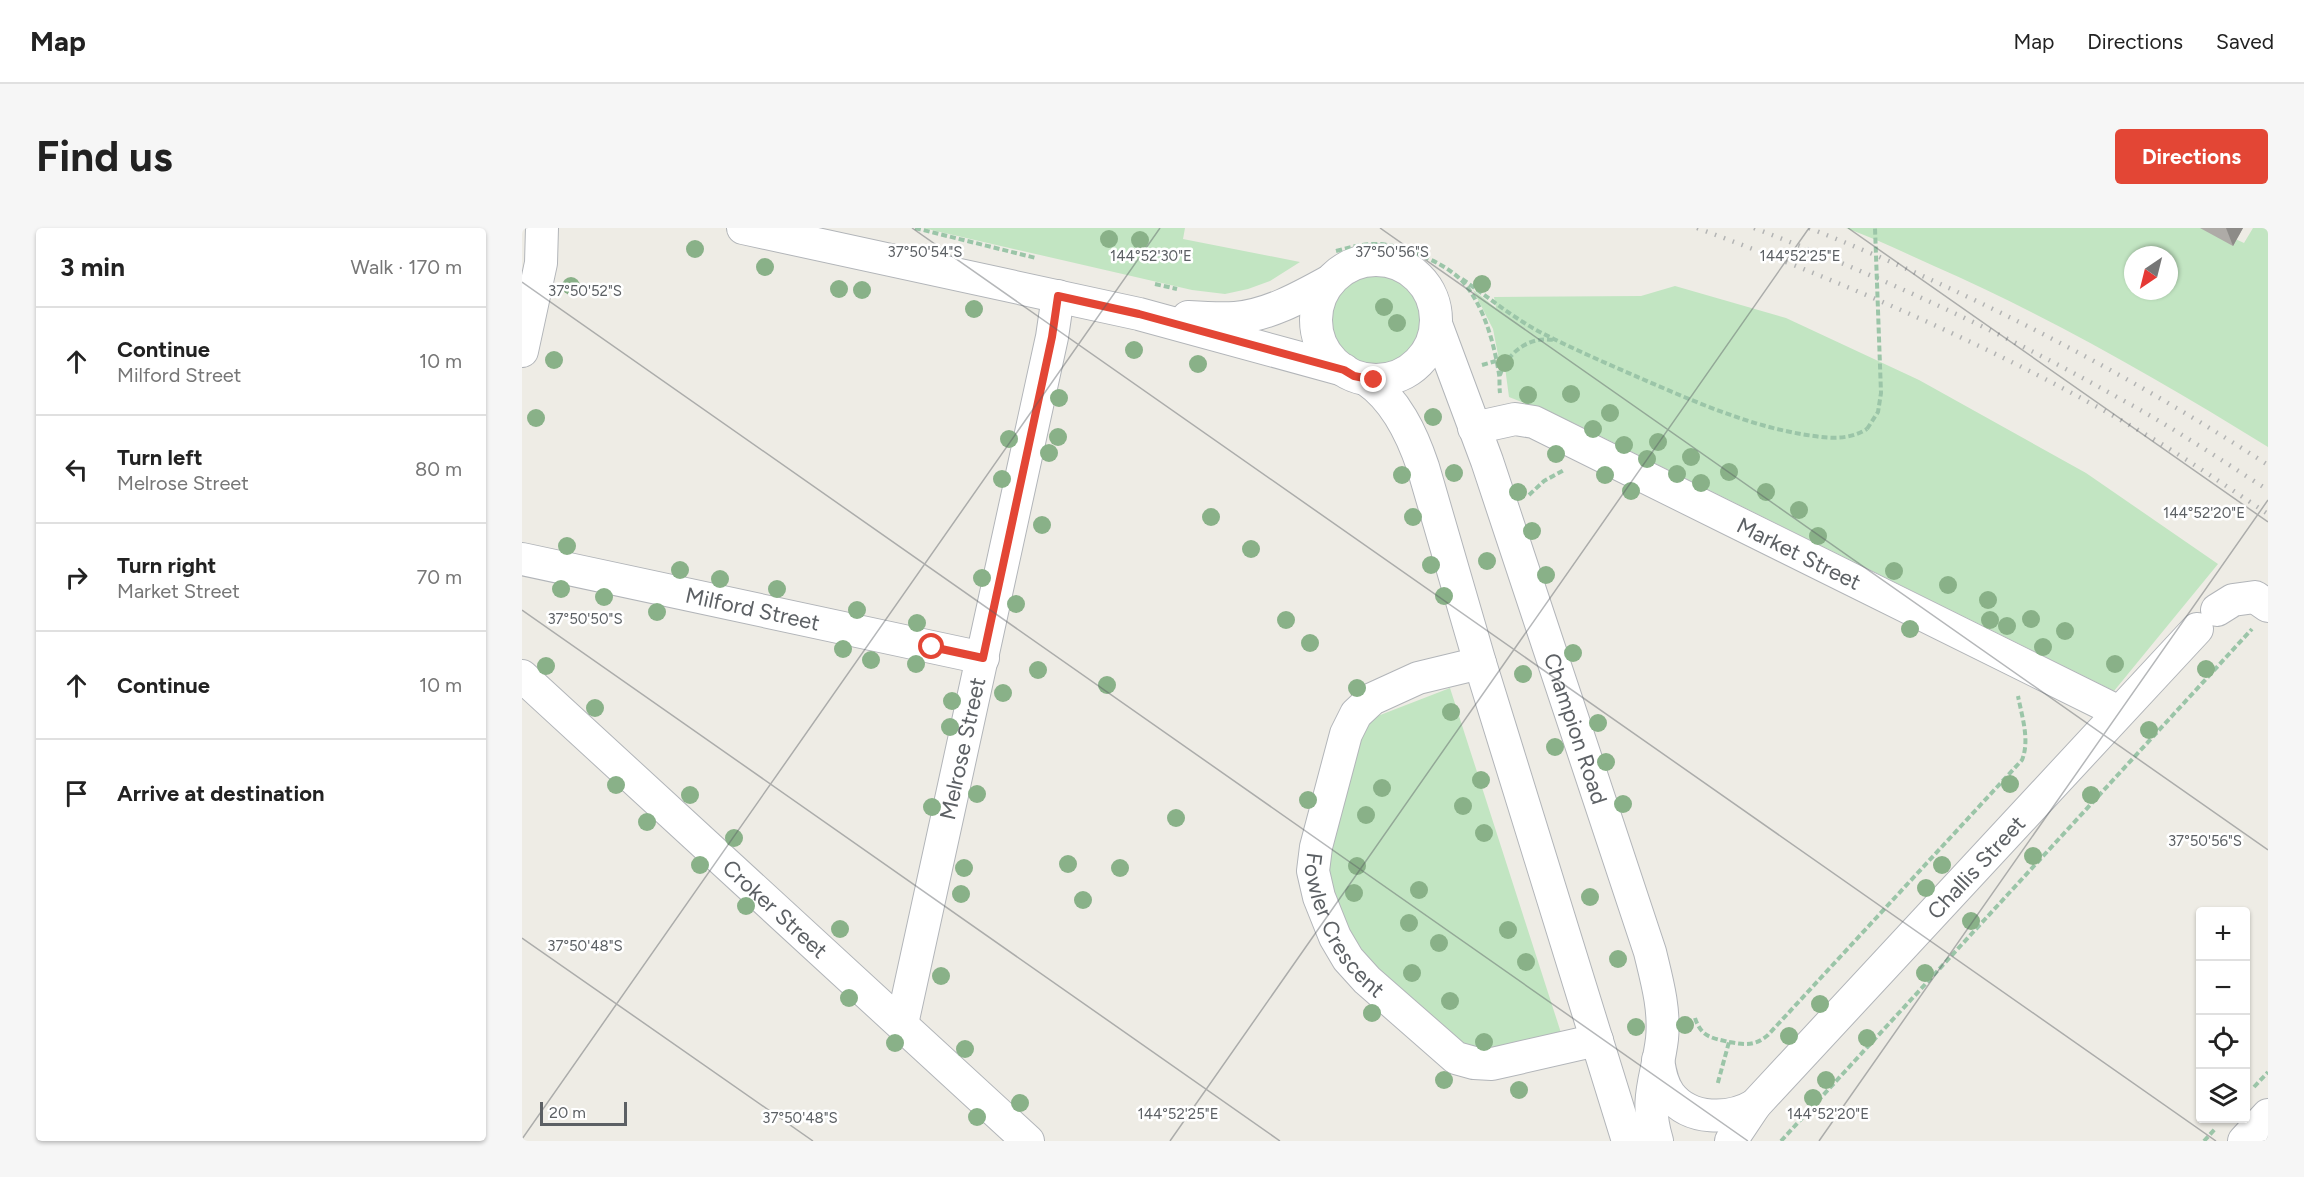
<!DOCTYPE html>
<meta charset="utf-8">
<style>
:root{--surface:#fff;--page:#f6f6f6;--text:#222;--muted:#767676;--line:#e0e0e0;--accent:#e34635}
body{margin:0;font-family:Figtree,sans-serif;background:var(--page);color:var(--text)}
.controls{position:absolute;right:18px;bottom:18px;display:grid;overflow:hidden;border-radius:6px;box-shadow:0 2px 4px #0004}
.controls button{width:54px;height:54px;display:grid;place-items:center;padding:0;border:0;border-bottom:2px solid var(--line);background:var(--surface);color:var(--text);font:30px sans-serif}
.compass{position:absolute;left:1602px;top:18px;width:54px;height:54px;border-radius:50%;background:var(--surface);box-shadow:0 2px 4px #0004;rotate:215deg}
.scale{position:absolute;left:18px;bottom:15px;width:87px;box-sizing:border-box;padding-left:6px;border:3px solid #5c6064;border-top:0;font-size:16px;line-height:21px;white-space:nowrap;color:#5c6064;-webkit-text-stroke:4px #fff;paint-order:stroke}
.stop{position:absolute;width:18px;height:18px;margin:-14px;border:4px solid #e34635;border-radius:50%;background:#fff}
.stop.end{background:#e34635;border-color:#fff;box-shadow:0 2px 6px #0008}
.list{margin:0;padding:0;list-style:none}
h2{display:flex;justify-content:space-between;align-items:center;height:78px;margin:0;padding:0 24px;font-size:26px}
h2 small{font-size:20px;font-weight:400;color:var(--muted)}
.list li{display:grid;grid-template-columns:39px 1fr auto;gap:18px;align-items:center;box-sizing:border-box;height:108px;padding:0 24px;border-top:2px solid var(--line)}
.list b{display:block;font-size:22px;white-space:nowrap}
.list p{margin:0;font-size:20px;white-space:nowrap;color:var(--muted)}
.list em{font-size:20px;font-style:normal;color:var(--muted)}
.icon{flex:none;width:33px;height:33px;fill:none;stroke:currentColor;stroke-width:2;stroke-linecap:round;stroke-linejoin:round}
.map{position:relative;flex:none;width:1746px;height:913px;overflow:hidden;border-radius:6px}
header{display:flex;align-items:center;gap:36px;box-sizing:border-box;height:84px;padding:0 30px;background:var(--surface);border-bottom:2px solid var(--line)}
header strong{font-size:28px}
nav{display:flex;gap:33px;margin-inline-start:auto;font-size:21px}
.intro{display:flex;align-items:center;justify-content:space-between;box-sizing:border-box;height:144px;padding:0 36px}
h1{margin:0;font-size:42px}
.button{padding:15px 27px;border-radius:6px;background:var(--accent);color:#fff;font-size:21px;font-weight:700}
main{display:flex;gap:36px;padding:0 36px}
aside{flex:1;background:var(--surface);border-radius:6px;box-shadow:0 2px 4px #0004}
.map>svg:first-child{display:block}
.green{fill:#c2e5c2;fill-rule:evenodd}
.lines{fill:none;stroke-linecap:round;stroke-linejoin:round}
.minor-casing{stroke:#b2b5b9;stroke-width:34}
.path{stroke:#9bc5a8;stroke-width:4;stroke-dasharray:6 3;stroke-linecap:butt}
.minor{stroke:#fff;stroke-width:32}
.rail{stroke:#b3b4b4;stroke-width:4.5;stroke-dasharray:1.5 8;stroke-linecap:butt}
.path-bridge{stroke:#9bc5a8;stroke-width:4;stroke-dasharray:6 3;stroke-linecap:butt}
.tree{fill:#89b188}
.wall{fill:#aeaba7}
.shaded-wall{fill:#8d8b88}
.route{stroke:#e34635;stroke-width:8}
.ticks{fill:none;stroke:#5c6064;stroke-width:1.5;stroke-opacity:0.45}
.labels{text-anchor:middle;stroke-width:5;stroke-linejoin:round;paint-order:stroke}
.street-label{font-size:22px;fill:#5c6064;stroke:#fff}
.ticks-label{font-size:15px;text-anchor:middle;fill:#5c6064;stroke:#fff;stroke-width:5;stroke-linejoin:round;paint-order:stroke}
</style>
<header>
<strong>Map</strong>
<nav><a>Map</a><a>Directions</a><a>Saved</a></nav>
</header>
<div class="intro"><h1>Find us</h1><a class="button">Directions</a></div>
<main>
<aside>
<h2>3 min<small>Walk · 170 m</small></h2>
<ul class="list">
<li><svg class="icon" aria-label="ahead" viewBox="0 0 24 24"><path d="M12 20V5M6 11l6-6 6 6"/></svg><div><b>Continue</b><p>Milford Street</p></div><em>10 m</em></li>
<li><svg class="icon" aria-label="left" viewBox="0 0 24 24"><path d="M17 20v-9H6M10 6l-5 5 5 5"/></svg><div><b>Turn left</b><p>Melrose Street</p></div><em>80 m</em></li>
<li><svg class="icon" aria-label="right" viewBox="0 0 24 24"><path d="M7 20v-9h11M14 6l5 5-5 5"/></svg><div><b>Turn right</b><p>Market Street</p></div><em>70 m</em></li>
<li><svg class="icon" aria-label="ahead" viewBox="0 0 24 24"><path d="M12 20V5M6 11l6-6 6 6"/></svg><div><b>Continue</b></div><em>10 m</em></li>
<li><svg class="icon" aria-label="arrive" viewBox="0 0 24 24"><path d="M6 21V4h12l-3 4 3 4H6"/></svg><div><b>Arrive at destination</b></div></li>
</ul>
</aside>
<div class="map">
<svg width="1746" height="913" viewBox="0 0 1746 913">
<rect width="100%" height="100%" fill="#eeece5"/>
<path class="green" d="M401,0H663L661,11L778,34L748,53L726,61L703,66L670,62Z
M1324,0H1690L1722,15L1731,0H1746V219C1638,152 1528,89 1412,38C1383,25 1354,11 1324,0ZM1611,27H1647V63H1611Z
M808 94a46 46 0 1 1 92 0a46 46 0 1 1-92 0Z
M1153,58L1264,90L1397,152L1564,245L1696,336L1592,463L1054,196L987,169L982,132L978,137L971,101L951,62L974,80L972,69L1119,68Z
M928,460L1040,808L952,828L839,735L806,658L809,619L839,503L853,489Z"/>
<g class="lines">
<g class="minor-casing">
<g id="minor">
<path d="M221,0L617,86L822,142"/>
<circle cx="854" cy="92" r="60"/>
<path d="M666,89C682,90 698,91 713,90C747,87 779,69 808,53"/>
<path id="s1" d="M914,96L965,233L1128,724C1135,753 1143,781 1140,811C1135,852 1122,870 1135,913"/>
<path d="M0,123L19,35L20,0"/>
<path d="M845,152C874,172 890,206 901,239L958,435L1106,913"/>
<path id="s2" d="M952,200L993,191L1012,194L1597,484"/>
<path id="s3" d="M0,331L461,430"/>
<path d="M1695,382L1711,372L1733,369L1746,378"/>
<path id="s4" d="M958,435L896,450L850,471L834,486L824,506L794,619L791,643L797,669L813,709L826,731L845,752L934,830L952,835L970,836L1075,812"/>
<path id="s5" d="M0,448L506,913"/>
<path id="s6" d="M380,796L530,109L536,68"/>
<path d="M1136,832C1138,844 1140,857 1148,867C1168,893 1208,892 1233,877"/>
<path id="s7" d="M1209,913L1233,877L1675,401"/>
<path d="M1722,913L1746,887"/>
</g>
</g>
<path class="path" d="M393,0L514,30
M814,23C850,13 864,13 898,27C913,33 930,42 941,54C962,78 972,115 977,146C978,152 977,158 978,165
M940,51C966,69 989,88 1016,103C1047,119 1079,133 1111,147C1169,172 1230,200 1292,208C1311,211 1329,211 1345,201
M633,56L655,61
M960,137L974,133
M978,147C986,124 1007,108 1032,112
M1007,267L1022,253L1042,242
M1173,790C1179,809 1190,810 1207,814L1195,858
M1207,814C1224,817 1233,818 1246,807L1500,532C1508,512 1500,489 1496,468
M1732,859L1746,844
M1259,913L1730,401
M1682,913L1694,900"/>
<use href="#minor" class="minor"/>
<path class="rail" d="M1175,0C1332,58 1484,124 1628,209C1668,233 1707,260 1746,286
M1232,0C1357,48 1478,103 1595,169C1647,197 1696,230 1746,262
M1287,0C1447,63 1602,143 1746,237"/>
<path class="path-bridge" d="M1345,201L1356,184L1359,165L1353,0"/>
</g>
<g class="tree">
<circle cx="587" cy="11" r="9"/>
<circle cx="618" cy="12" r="9"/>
<circle cx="173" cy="21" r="9"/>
<circle cx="243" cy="39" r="9"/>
<circle cx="960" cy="56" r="9"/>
<circle cx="49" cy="58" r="9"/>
<circle cx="317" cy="61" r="9"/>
<circle cx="340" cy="62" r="9"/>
<circle cx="862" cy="79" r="9"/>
<circle cx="452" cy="81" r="9"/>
<circle cx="875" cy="95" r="9"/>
<circle cx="612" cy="122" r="9"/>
<circle cx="32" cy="132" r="9"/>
<circle cx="983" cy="135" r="9"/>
<circle cx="676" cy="136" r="9"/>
<circle cx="1049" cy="166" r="9"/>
<circle cx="1006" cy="167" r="9"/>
<circle cx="537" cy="170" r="9"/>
<circle cx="1088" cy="185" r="9"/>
<circle cx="911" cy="189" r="9"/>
<circle cx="14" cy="190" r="9"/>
<circle cx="1071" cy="201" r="9"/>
<circle cx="536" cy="209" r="9"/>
<circle cx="487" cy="211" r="9"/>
<circle cx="1136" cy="214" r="9"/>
<circle cx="1102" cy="217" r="9"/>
<circle cx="527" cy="225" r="9"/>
<circle cx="1034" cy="226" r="9"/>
<circle cx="1169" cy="229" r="9"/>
<circle cx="1125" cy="231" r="9"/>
<circle cx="1207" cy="244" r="9"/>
<circle cx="932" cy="245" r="9"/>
<circle cx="1155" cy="246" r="9"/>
<circle cx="880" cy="247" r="9"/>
<circle cx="1083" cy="247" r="9"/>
<circle cx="480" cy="251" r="9"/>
<circle cx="1179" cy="255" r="9"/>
<circle cx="1109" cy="263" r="9"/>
<circle cx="996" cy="264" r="9"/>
<circle cx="1244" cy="264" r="9"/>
<circle cx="1277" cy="282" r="9"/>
<circle cx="689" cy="289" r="9"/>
<circle cx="891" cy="289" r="9"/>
<circle cx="520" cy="297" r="9"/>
<circle cx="1010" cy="303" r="9"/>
<circle cx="1296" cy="308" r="9"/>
<circle cx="45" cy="318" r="9"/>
<circle cx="729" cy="321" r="9"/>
<circle cx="965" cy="333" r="9"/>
<circle cx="909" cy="337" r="9"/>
<circle cx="158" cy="342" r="9"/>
<circle cx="1372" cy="343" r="9"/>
<circle cx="1024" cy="347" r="9"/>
<circle cx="460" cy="350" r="9"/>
<circle cx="198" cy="351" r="9"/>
<circle cx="1426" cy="357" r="9"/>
<circle cx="39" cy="361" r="9"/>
<circle cx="255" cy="361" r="9"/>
<circle cx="922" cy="368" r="9"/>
<circle cx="82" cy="369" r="9"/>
<circle cx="1466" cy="372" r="9"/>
<circle cx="494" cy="376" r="9"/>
<circle cx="335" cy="382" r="9"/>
<circle cx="135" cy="384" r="9"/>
<circle cx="1509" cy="391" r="9"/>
<circle cx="764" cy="392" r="9"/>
<circle cx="1468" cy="392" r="9"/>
<circle cx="395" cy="395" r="9"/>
<circle cx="1485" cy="398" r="9"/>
<circle cx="1388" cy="401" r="9"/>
<circle cx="1543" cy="403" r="9"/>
<circle cx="788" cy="415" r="9"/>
<circle cx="1521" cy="419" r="9"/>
<circle cx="321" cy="421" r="9"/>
<circle cx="1051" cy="425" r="9"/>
<circle cx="349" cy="432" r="9"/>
<circle cx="394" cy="436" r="9"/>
<circle cx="1593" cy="436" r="9"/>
<circle cx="24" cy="438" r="9"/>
<circle cx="1684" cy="441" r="9"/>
<circle cx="516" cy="442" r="9"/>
<circle cx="1001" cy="446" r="9"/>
<circle cx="585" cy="457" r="9"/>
<circle cx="835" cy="460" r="9"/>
<circle cx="481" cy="465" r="9"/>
<circle cx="430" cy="473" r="9"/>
<circle cx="73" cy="480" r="9"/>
<circle cx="929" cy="484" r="9"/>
<circle cx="1076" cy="495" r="9"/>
<circle cx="428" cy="499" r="9"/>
<circle cx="1627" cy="502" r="9"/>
<circle cx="1033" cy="519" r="9"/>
<circle cx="1084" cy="534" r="9"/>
<circle cx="959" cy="552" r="9"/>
<circle cx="1488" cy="556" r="9"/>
<circle cx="94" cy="557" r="9"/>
<circle cx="860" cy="560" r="9"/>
<circle cx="455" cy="566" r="9"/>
<circle cx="168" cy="567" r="9"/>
<circle cx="1569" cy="567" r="9"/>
<circle cx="786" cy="572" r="9"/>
<circle cx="1101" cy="576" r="9"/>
<circle cx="941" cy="578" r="9"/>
<circle cx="410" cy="579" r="9"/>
<circle cx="844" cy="587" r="9"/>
<circle cx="654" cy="590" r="9"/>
<circle cx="125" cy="594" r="9"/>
<circle cx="962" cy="605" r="9"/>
<circle cx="212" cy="610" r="9"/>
<circle cx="1511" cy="628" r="9"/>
<circle cx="546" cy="636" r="9"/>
<circle cx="178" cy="637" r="9"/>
<circle cx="1420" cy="637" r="9"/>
<circle cx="835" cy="638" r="9"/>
<circle cx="442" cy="640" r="9"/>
<circle cx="598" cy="640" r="9"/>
<circle cx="1404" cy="660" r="9"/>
<circle cx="897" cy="662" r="9"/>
<circle cx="832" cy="665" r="9"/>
<circle cx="439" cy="666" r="9"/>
<circle cx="1068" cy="669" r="9"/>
<circle cx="561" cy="672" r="9"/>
<circle cx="224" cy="678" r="9"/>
<circle cx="1449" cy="693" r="9"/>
<circle cx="887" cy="695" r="9"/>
<circle cx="318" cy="701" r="9"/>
<circle cx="986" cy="702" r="9"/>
<circle cx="917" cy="715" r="9"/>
<circle cx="1096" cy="731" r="9"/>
<circle cx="1004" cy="734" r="9"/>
<circle cx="890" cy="745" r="9"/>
<circle cx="1403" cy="745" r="9"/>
<circle cx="419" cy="748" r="9"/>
<circle cx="327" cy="770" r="9"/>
<circle cx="928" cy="773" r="9"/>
<circle cx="1298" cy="776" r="9"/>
<circle cx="850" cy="785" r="9"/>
<circle cx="1163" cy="797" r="9"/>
<circle cx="1114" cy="799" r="9"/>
<circle cx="1267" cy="808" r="9"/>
<circle cx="1345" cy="810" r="9"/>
<circle cx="962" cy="814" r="9"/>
<circle cx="373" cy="815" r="9"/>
<circle cx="443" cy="821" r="9"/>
<circle cx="922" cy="852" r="9"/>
<circle cx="1304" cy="852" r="9"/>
<circle cx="997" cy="862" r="9"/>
<circle cx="1291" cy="870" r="9"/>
<circle cx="498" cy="875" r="9"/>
<circle cx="455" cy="889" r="9"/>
</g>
<path class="wall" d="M1678,0H1721L1711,18Z"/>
<path class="shaded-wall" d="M1704,0H1721L1711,18Z"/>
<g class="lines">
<path class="route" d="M410,419L461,430L530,109L536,68L617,86L822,142L832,148L852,152"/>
</g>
<path class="ticks" d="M390,0L1694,913M858,0L1746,622M1326,0L1746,294M0,54L1226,913M0,382L758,913M0,710L291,913M0,911L638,0M648,913L1287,0M1297,913L1746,272"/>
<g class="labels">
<g class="street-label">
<text dy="8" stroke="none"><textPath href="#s2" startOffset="357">Market Street</textPath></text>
<text dy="8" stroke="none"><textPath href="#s3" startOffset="236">Milford Street</textPath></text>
<text dy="8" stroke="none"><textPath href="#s1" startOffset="428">Champion Road</textPath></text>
<text dy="8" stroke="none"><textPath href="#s6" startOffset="282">Melrose Street</textPath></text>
<text dy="8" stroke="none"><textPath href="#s7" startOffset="368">Challis Street</textPath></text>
<text dy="8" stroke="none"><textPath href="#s5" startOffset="344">Croker Street</textPath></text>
<text dy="8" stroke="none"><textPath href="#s4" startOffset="362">Fowler Crescent</textPath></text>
</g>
</g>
<g class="ticks-label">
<text x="403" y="29">37°50'54"S</text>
<text x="870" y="29">37°50'56"S</text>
<text x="629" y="33">144°52'30"E</text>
<text x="1278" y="33">144°52'25"E</text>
<text x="63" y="68">37°50'52"S</text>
<text x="1682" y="290">144°52'20"E</text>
<text x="63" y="396">37°50'50"S</text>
<text x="1683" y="618">37°50'56"S</text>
<text x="63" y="723">37°50'48"S</text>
<text x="656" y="891">144°52'25"E</text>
<text x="1306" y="891">144°52'20"E</text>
<text x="278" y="895">37°50'48"S</text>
</g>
</svg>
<div class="controls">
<button>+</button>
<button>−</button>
<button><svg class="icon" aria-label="locate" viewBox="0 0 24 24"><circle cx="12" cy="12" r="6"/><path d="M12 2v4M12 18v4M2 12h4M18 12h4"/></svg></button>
<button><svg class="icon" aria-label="layers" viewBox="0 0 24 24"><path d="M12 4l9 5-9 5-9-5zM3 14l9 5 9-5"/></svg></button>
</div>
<svg class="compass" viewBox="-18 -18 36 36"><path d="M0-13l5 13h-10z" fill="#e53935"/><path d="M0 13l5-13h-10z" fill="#767676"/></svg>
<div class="scale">20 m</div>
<div class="stop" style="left:410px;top:419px"></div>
<div class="stop end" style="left:852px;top:152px"></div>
</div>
</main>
